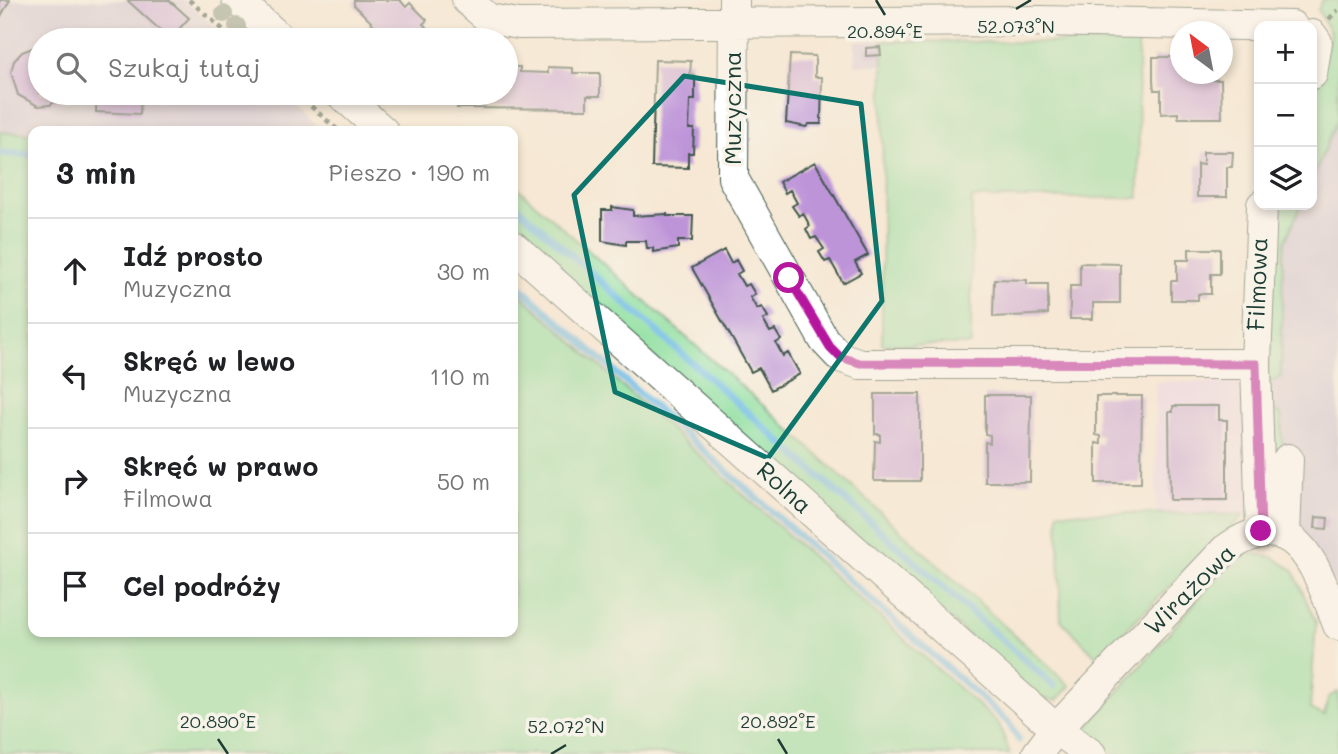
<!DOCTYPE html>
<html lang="pl">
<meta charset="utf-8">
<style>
:root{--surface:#fff;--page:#f2f2f2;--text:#202124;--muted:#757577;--line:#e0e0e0}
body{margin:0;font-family:Mali,sans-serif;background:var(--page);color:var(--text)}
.controls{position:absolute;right:21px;top:21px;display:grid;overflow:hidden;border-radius:14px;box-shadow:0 4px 10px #0003}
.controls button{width:63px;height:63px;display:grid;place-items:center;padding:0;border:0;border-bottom:2px solid var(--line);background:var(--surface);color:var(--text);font:35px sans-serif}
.compass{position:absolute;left:1170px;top:21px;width:63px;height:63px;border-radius:50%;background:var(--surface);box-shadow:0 4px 10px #0003;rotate:328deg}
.stop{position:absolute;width:21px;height:21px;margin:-16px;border:5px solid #b5179e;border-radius:50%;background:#fff}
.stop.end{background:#b5179e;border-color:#fff;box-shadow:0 2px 7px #0008}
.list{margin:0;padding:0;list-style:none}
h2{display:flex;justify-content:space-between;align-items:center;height:91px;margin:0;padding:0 28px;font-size:30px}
h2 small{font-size:23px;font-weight:400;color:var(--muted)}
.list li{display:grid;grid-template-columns:46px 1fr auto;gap:21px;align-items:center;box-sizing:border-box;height:105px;padding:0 28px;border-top:2px solid var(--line)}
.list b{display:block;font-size:26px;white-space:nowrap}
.list p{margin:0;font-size:23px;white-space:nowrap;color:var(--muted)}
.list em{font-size:23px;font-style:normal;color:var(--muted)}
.icon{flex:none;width:38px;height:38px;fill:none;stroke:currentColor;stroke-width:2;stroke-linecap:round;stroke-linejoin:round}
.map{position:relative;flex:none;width:1338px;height:754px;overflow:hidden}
.search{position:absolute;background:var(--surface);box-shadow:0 4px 10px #0003;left:28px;top:28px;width:490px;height:77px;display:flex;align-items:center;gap:18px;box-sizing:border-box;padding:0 24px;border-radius:38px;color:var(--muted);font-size:26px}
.panel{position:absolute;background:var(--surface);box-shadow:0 4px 10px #0003;left:28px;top:126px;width:490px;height:511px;border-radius:14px}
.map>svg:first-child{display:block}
.built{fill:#e9d2ee}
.industrial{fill:#c9bfd7}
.green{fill:#8de0a0;stroke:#568e6a;stroke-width:2}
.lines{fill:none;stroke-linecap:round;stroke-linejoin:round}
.stream{stroke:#6cbbe7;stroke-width:7}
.building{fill:#be94d9}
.minor-casing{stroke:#3f574c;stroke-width:32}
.path{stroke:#3f574c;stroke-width:4.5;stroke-dasharray:5 5;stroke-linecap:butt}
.minor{stroke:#fff;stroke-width:30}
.tree{fill:#8c9c88}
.route{stroke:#b5179e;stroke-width:9}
.marked{fill:none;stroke:#0f766e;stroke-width:5;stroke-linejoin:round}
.ticks{fill:none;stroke:#1f3d34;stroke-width:2.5}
.labels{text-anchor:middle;stroke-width:7;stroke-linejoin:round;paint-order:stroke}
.street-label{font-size:24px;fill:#1f3d34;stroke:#f7f3e8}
.ticks-label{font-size:18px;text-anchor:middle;fill:#1f3d34;stroke:#f7f3e8;stroke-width:7;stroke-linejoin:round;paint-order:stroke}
</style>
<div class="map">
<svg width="1338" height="754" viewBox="0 0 1338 754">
<rect width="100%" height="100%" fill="#f7f3e8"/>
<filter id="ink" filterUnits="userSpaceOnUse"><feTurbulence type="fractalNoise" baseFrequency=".0143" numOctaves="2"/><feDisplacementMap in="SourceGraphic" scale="14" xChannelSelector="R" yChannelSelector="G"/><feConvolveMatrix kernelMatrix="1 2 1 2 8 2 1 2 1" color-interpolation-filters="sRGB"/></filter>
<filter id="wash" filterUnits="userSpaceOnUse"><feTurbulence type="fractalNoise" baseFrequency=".00686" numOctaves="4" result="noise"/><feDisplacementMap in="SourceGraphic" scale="28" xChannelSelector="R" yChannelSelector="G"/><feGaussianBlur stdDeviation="1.57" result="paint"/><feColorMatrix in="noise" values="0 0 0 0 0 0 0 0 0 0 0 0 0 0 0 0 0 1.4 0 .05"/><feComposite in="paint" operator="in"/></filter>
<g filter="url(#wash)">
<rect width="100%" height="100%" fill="#f6e8d4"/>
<path class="built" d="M1156,382H1239L1248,394L1249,512L1244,515L1156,513Z"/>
<path class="industrial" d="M0,0H184L230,40H40V93H286L321,131L0,132Z
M855,41H883V65H855Z
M1338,118V589L1304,534L1270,458L1266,367L1285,242L1301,205H1312V180Z"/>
<path class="green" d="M1322,0H1338V118L1312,180V96L1321,73L1330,33L1318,10Z
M883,41L1138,43L1139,198H972L971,345H882Z
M0,132L33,134V632H513V288L999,724L1010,754H0Z
M513,184L775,416L1070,686L1056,701L1038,697L513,233Z
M1274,205H1301L1285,242L1283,257L1281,377L1267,384Z
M1268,409L1278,412L1282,417V459L1270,458Z
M1058,512L1244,515L1097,657L1061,620Z
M1246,553L1273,557L1293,570L1316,622L1310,709L1324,715L1329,697L1338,692V754H1111L1084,731L1221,573Z"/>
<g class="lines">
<path class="stream" d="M0,153L33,155
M513,203L1054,686
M513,281L1008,722L1019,740"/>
</g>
<g id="blocks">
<path class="building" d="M0,0H10L0,18Z
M127,0H169L189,18L170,39Z
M354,0H400L406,7L410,3L427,20L423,24L434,35L428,40H389L354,5Z
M204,32L214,40H197Z
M40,45V93H67L50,105L38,106L18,95L11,72L14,61L22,52Z
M880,47L881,55L866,56V48Z
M790,55L815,56V77H822L821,124H809L806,127L786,123Z
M1153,57H1180V74H1186V79L1221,80L1222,118H1178V113L1161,114V90H1154L1153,81Z
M655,60L691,61L690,75H695V100H690L689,129H694L693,153H688V168L652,167Z
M506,67H520V72L548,73V67L573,68V73H600V96H587V109L457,108L458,103L455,100L452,103L442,93H506Z
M97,93H141L140,114L96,112Z
M1203,152H1233L1232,167H1227V197H1197V164L1203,165Z
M815,162L868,255L855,262L861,273L843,283L830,260L825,262L819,252L824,249L816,237L811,239L806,229L810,226L803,213L799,216L792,206L797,203L790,190L785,193L779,182Z
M612,207L633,210V216L667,214V216H693L692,241H678V248L653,252V248H647L646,241H626V245L602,241V210H612Z
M1189,249H1220V274H1211V294H1198V300H1171V281H1177V260H1189Z
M724,250L731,263L736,260L742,271L737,274L744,286L749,284L755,294L750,297L757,309L762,307L768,317L763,320L770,332L775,330L781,340L776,343L783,356L788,353L800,374L771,390L759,368L751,372L692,268Z
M1080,263L1120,264V303H1093V319H1070V286H1080Z
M994,279L1027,280V284H1048V314L993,317Z
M875,394H920V481H874L875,441L880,442V434H875Z
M985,395H1031L1030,482H985V442L990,443V435L985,434Z
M1096,396H1142L1141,483H1096V443L1101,444V436L1096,435Z
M1173,406H1219V420H1227V500H1170L1169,412H1173Z
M1316,517L1328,518L1327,529L1315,528Z"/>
</g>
</g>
<g filter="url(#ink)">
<use href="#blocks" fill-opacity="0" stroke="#3f574c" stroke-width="2"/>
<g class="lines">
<g class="minor-casing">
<path id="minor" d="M237,0L282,40
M467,0L489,19L519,24L1040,21L1292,26
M734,0L733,178L824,340L840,357L860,364H1256
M1312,35L1317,42L1312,74
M340,93L383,131
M513,246L1056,729L1091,754
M1261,531L1256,364L1262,205
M1285,534L1288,459
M1037,754L1056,729L1225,550C1296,499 1317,569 1338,625"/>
</g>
<path class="path" d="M189,0L235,40
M1329,19L1338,10
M296,93L339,131"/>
<use href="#minor" class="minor"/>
</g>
<g class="tree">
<circle cx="224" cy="14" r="9"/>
<circle cx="237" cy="26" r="9"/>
</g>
</g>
<g class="lines" filter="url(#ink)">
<path class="route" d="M789,278L830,347L840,357L860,363L1256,364L1261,531"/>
</g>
<path d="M0 0H1338V754H0ZM684,76L861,104L882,301L768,458L615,392L574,195Z" fill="#f6e8d4" fill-opacity=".55" fill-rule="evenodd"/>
<path class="marked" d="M684,76L861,104L882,301L768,458L615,392L574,195Z"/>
<path class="ticks" d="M876,0L885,15M1016,9L1031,0M218,739L228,754M778,739L787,754M551,754L566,745"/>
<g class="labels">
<g class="street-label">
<text transform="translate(733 108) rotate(-90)" y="8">Muzyczna</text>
<text transform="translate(1258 284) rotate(-88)" y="8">Filmowa</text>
<text transform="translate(784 488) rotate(42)" y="8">Rolna</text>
<text transform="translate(1190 590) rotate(-45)" y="8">Wirażowa</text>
</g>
</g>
<g class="ticks-label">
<text x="1016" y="33">52.073°N</text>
<text x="885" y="38">20.894°E</text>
<text x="218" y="728">20.890°E</text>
<text x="778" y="728">20.892°E</text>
<text x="566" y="733">52.072°N</text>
</g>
</svg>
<div class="controls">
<button>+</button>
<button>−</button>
<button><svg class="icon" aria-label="layers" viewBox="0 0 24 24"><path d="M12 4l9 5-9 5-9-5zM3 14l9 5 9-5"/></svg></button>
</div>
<svg class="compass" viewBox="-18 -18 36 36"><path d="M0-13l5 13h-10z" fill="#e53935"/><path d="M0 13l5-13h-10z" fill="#757577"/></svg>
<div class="stop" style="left:789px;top:278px"></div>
<div class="stop end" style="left:1261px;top:531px"></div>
<div class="search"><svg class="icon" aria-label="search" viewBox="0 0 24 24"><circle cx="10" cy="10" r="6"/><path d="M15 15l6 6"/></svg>Szukaj tutaj</div>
<section class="panel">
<h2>3 min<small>Pieszo · 190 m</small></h2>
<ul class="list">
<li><svg class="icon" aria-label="ahead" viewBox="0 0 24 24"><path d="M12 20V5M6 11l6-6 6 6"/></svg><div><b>Idź prosto</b><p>Muzyczna</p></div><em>30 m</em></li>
<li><svg class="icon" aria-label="left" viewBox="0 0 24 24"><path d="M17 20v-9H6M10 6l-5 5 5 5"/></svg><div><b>Skręć w lewo</b><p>Muzyczna</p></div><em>110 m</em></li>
<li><svg class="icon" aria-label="right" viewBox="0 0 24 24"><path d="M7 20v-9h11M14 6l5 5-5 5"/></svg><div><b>Skręć w prawo</b><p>Filmowa</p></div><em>50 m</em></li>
<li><svg class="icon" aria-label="arrive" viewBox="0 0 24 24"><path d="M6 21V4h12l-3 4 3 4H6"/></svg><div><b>Cel podróży</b></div></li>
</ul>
</section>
</div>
